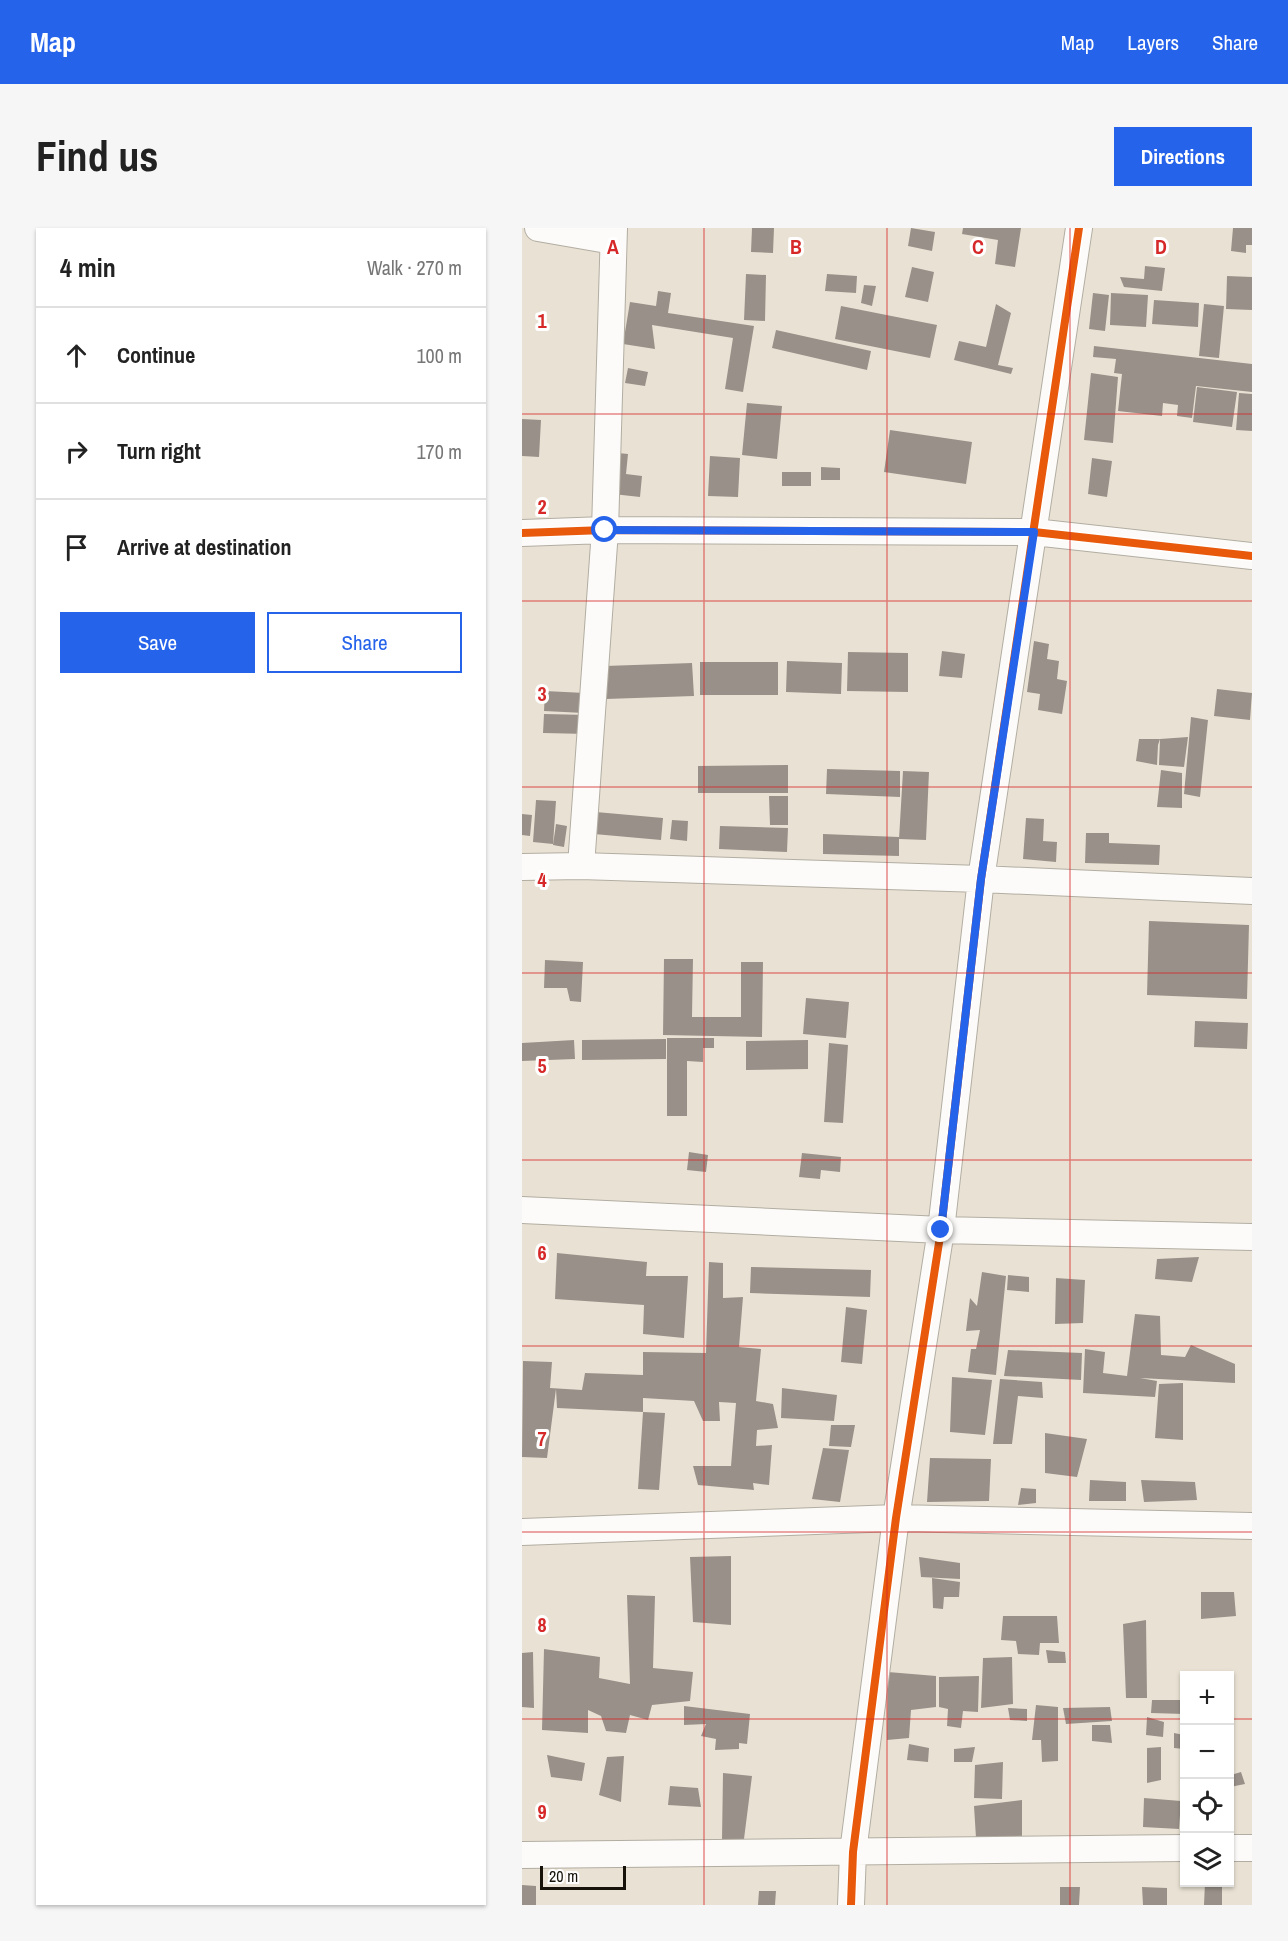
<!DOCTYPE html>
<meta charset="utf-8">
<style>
:root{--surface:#fff;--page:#f6f6f6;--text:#222;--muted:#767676;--line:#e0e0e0;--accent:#2563eb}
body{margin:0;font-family:"Archivo Narrow",sans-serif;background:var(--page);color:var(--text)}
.controls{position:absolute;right:18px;bottom:18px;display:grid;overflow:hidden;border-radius:0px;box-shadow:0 2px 4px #0004}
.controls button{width:54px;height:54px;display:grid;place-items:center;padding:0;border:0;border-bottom:2px solid var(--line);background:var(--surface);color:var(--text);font:30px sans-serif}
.scale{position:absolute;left:18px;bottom:15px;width:86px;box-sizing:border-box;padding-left:6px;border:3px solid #17130a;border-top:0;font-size:16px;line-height:21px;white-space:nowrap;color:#17130a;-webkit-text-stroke:4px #fff;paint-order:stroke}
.stop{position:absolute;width:18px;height:18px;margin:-14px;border:4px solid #2563eb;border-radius:50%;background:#fff}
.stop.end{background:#2563eb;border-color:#fff;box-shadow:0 2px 6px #0008}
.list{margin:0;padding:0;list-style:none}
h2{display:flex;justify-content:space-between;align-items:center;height:78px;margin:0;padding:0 24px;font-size:26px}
h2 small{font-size:20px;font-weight:400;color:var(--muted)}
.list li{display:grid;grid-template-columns:39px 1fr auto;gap:18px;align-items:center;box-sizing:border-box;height:96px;padding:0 24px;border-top:2px solid var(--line)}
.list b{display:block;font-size:22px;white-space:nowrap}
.list em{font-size:20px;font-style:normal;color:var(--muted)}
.actions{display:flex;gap:12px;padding:18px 24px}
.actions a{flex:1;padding:14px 0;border:2px solid var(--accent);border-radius:0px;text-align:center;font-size:21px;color:var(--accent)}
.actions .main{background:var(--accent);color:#fff}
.icon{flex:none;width:33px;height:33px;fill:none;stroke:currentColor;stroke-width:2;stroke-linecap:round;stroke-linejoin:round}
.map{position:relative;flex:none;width:730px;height:1677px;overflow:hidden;border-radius:0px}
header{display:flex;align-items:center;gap:36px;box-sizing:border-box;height:84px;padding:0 30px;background:var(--accent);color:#fff}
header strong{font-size:28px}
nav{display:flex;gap:33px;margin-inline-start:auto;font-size:21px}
.intro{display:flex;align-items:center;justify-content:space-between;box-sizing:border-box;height:144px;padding:0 36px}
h1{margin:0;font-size:42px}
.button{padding:15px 27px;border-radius:0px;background:var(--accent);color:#fff;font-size:21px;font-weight:700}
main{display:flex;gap:36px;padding:0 36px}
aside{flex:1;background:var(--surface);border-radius:0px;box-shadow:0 2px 4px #0004}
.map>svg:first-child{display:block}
.building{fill:#999189}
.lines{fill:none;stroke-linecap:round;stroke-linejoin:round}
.street-casing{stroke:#b2ada2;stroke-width:28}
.street{stroke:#fcfbf9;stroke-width:26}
.cycleway-casing{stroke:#fff;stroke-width:11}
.cycleway{stroke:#e8590c;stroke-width:8}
.route{stroke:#2563eb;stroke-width:8}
.grid{fill:none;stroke:#d62828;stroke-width:1.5;stroke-opacity:0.55}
.grid-label{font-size:20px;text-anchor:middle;font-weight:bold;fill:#d62828;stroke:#fff;stroke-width:6;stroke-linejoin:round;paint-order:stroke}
</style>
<header>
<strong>Map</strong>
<nav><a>Map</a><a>Layers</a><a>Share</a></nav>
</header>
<div class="intro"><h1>Find us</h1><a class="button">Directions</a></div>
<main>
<aside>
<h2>4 min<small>Walk · 270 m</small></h2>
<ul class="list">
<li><svg class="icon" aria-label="ahead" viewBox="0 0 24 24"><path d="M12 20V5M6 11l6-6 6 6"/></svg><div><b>Continue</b></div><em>100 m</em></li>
<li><svg class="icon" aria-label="right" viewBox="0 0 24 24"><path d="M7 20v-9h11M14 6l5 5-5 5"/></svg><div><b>Turn right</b></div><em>170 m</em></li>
<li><svg class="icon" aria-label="arrive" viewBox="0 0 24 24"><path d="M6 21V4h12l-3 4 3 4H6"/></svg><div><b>Arrive at destination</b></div></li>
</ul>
<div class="actions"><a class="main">Save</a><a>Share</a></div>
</aside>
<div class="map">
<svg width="730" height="1677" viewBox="0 0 730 1677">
<rect width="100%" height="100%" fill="#e9e2d4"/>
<path class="building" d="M230,0H252L251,25L229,24Z
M389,0L413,4L410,23L386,18Z
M441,0H499L493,39L473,36L476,12L440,6Z
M711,0H730V17H724V25L709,23Z
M623,38L643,40L640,63L602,59L598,49L622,51Z
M390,39L412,44L406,74L383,69Z
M224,46L244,47L243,93L222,92Z
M305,46L335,48L334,65L303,63Z
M705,48L730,49V82L704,81Z
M342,57L354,58L350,78L339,75Z
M136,63L149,65L146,85L232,98L221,164L203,161L211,110L130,97L133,121L101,116L108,74L134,78Z
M571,65L587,67L583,103L567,101Z
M589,65L626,67L624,99L588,97Z
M632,72L677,75L676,99L630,96Z
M474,76L489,85L476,137L491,140L489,146L432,132L437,113L464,119Z
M682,76L702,78L697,130L677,128Z
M319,78L415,97L408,130L313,111Z
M254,102L349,123L345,142L250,120Z
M572,118L730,136V164L674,158L670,190L655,188L656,177L641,175L640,188L596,183L600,146L592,145L594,131L571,129Z
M106,140L126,144L123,158L103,155Z
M569,145L596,149L591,215L562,212Z
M675,159L715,164L710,199L671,194Z
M717,165L730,166V203L714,202Z
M225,175L260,178L255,231L220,227Z
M0,191L19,192L17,229L0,228Z
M368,202L450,214L444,256L362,244Z
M86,224L106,226L104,246L120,248L118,269L82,265Z
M188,228L218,230L216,269L186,268Z
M570,230L590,233L585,269L566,266Z
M299,239L318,240V252H299Z
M260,244H289V258H260Z
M512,413L527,416L525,431L537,433L535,451L545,453L540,486L516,482L518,466L505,464Z
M420,423L443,426L440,450L417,448Z
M326,424L386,425V464L325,463Z
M265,433L320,435L319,466L264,464Z
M178,434H256V467H178Z
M170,435L172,468L84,471L83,438Z
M695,461L730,465L728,492L692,488Z
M23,463L63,465L62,485L22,483Z
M22,486L66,487L65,506L21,505Z
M669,489L686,492L678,569L662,566Z
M666,509L662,539L637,537L638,511Z
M617,511H638L636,517L635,537L614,533Z
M266,537V565H176V538Z
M305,541L378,543V569L304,566Z
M639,542L660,545V580L635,579Z
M381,543L407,544L404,612L377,611Z
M247,568H266V597H248Z
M14,572L34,573L31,616L11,614Z
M74,584L141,590L139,612L72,606Z
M0,586L10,587L8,608L0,607Z
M504,590L522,591L521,613L535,614L534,634L501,631Z
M150,592L166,593L165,613L148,611Z
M34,596L45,598L42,619L31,617Z
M198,598L266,600L265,624L197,621Z
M564,605H587V615L638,617L637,637L563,635Z
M301,606L377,609V628L301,626Z
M627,693L727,697L725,771L625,767Z
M142,731H171L170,789H219V734H241L240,809L141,807Z
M23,732L61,734L59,774L48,773L45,760H22Z
M284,770L327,774L324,810L281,806Z
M673,793L726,795L725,821L672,819Z
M145,810H192V820H181V834L165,833V888H145Z
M144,811V831L60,832V812Z
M52,812L53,831L0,833V815Z
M286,812V841L224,842V813Z
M307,815L326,817L321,895L302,894Z
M167,924L186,927L184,944L165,942Z
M280,925L319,929L318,944L299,942L298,951L277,949Z
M35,1025L125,1034L124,1048H166L162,1110L121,1106L122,1077L33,1071Z
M677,1029L670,1054L633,1051L635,1031Z
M187,1034L201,1035V1070L221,1069L217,1119L239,1121L234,1173L251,1176L256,1200L235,1202L234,1218L250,1217L247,1257L231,1255L232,1262L176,1257L171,1238H209L214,1175L197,1174L198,1193H181L172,1173L121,1170V1184L35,1180L34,1161L25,1230L0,1229L1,1133L30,1134L28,1160L60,1162L63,1145L121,1147V1124L184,1125Z
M229,1039L349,1042L348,1069L228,1065Z
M460,1044L484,1048L474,1147L446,1144L449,1121H454L458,1102L444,1103L448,1070L455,1078Z
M486,1047L507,1049V1064L485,1062Z
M534,1050L563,1052L561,1095L533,1096Z
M324,1079L345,1082L340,1136L319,1134Z
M613,1086L638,1088L639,1127L663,1129L669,1117L713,1136V1155L618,1150L635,1153L633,1169L561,1165L563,1121L583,1124L581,1145L605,1148Z
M486,1122L560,1125L559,1152L482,1148Z
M430,1149L470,1152L463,1207L428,1204Z
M478,1151L520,1154L521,1170L496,1168L490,1216H471Z
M661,1155V1212L633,1210L637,1156Z
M260,1160L315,1167L312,1193L259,1190Z
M121,1184L143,1185L137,1262L116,1261Z
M309,1197H333L329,1219L307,1218Z
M523,1205L565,1211L555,1249L523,1245Z
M301,1220L327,1222L318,1274L290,1271Z
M408,1230L469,1231L467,1273L405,1274Z
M568,1252L604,1254V1273H567Z
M619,1252L673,1254L675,1272L622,1274Z
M499,1260L514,1261V1275L496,1277Z
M209,1328V1397L171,1394L168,1329Z
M397,1329L438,1335V1351L399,1349Z
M410,1350L438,1354L437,1369H422L421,1381L411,1380Z
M679,1364H712L714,1388L679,1391Z
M105,1367L133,1368L131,1440L171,1444L168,1473L130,1477L126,1492L108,1487L104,1505L84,1503L79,1488L66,1482V1505L20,1502L22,1421L78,1429L77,1450L108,1456Z
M481,1388H535L537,1415H518L517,1427L496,1426L494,1413L479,1412Z
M624,1392L625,1470H604L601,1396Z
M524,1422L543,1424L544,1435H526Z
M11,1424L12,1480L0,1479V1425Z
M490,1429L491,1476L459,1480L461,1430Z
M366,1444L414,1448V1479L389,1482L387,1510L365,1512Z
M457,1448L456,1484L441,1483L439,1500L425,1498L426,1481L417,1479V1449Z
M630,1472H662V1486L629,1485Z
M514,1477L536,1479V1533L520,1534L519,1512H510Z
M162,1478L228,1486L225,1516L217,1515V1521L193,1522L194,1511L179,1508L184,1496L162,1497Z
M588,1479L590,1493L544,1496L541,1480Z
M486,1480L505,1481V1493L488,1492Z
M625,1489L642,1494L641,1509L624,1507Z
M570,1497H588L590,1515L570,1513Z
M652,1505L662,1507V1521L652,1520Z
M387,1516L407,1520L406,1534L385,1532Z
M453,1519L450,1534H432V1521Z
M639,1519V1552L625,1555V1520Z
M25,1527L63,1535L60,1553L29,1549Z
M102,1528L99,1574L77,1567L85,1529Z
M481,1534L480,1571L452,1570L453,1537Z
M719,1544L723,1556L708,1559L709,1547Z
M201,1545L230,1548L222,1611L200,1612Z
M148,1558L176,1560L179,1579L146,1577Z
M622,1570L659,1573L657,1601L621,1599Z
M500,1572V1611L454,1610L452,1578Z
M683,1654H700V1677H682Z
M0,1657L14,1658V1677H0Z
M538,1659H558L557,1677H538Z
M620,1659L645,1660V1677H621Z
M237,1663H254L253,1677H236Z"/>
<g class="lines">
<g class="street-casing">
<path id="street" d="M16,0L91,13
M0,305L83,302L512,304L730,328
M59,638L83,302L92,0
M0,639L59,638L459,651L730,663
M0,982L419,1002L730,1009
M0,1304L374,1290L730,1298
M708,1620H730
M0,1627L662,1620
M329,1677L331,1624L374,1290L419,1002L459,651L557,0"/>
</g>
<use href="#street" class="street"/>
<g class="cycleway-casing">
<path id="cycleway" d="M0,305L83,302L512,304L730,328
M329,1677L331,1624L374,1290L419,1002L459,651L557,0"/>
</g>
<use href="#cycleway" class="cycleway"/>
</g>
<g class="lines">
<path class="route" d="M83,302L512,304L459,651L419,1002"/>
</g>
<path class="grid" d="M182,0V1677M365,0V1677M548,0V1677M0,186H730M0,373H730M0,559H730M0,745H730M0,932H730M0,1118H730M0,1304H730M0,1491H662M708,1491H730"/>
<g class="grid-label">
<text x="91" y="26">A</text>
<text x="274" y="26">B</text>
<text x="456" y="26">C</text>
<text x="639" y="26">D</text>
<text x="20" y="100">1</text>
<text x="20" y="286">2</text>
<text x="20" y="473">3</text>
<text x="20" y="659">4</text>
<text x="20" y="845">5</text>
<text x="20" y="1032">6</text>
<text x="20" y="1218">7</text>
<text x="20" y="1404">8</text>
<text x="20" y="1591">9</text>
</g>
</svg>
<div class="controls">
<button>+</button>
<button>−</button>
<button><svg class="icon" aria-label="locate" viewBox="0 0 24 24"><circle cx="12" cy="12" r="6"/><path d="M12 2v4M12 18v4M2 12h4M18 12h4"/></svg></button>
<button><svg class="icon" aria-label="layers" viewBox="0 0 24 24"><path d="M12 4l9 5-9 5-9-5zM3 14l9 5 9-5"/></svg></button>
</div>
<div class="scale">20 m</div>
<div class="stop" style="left:83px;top:302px"></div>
<div class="stop end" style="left:419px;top:1002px"></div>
</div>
</main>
